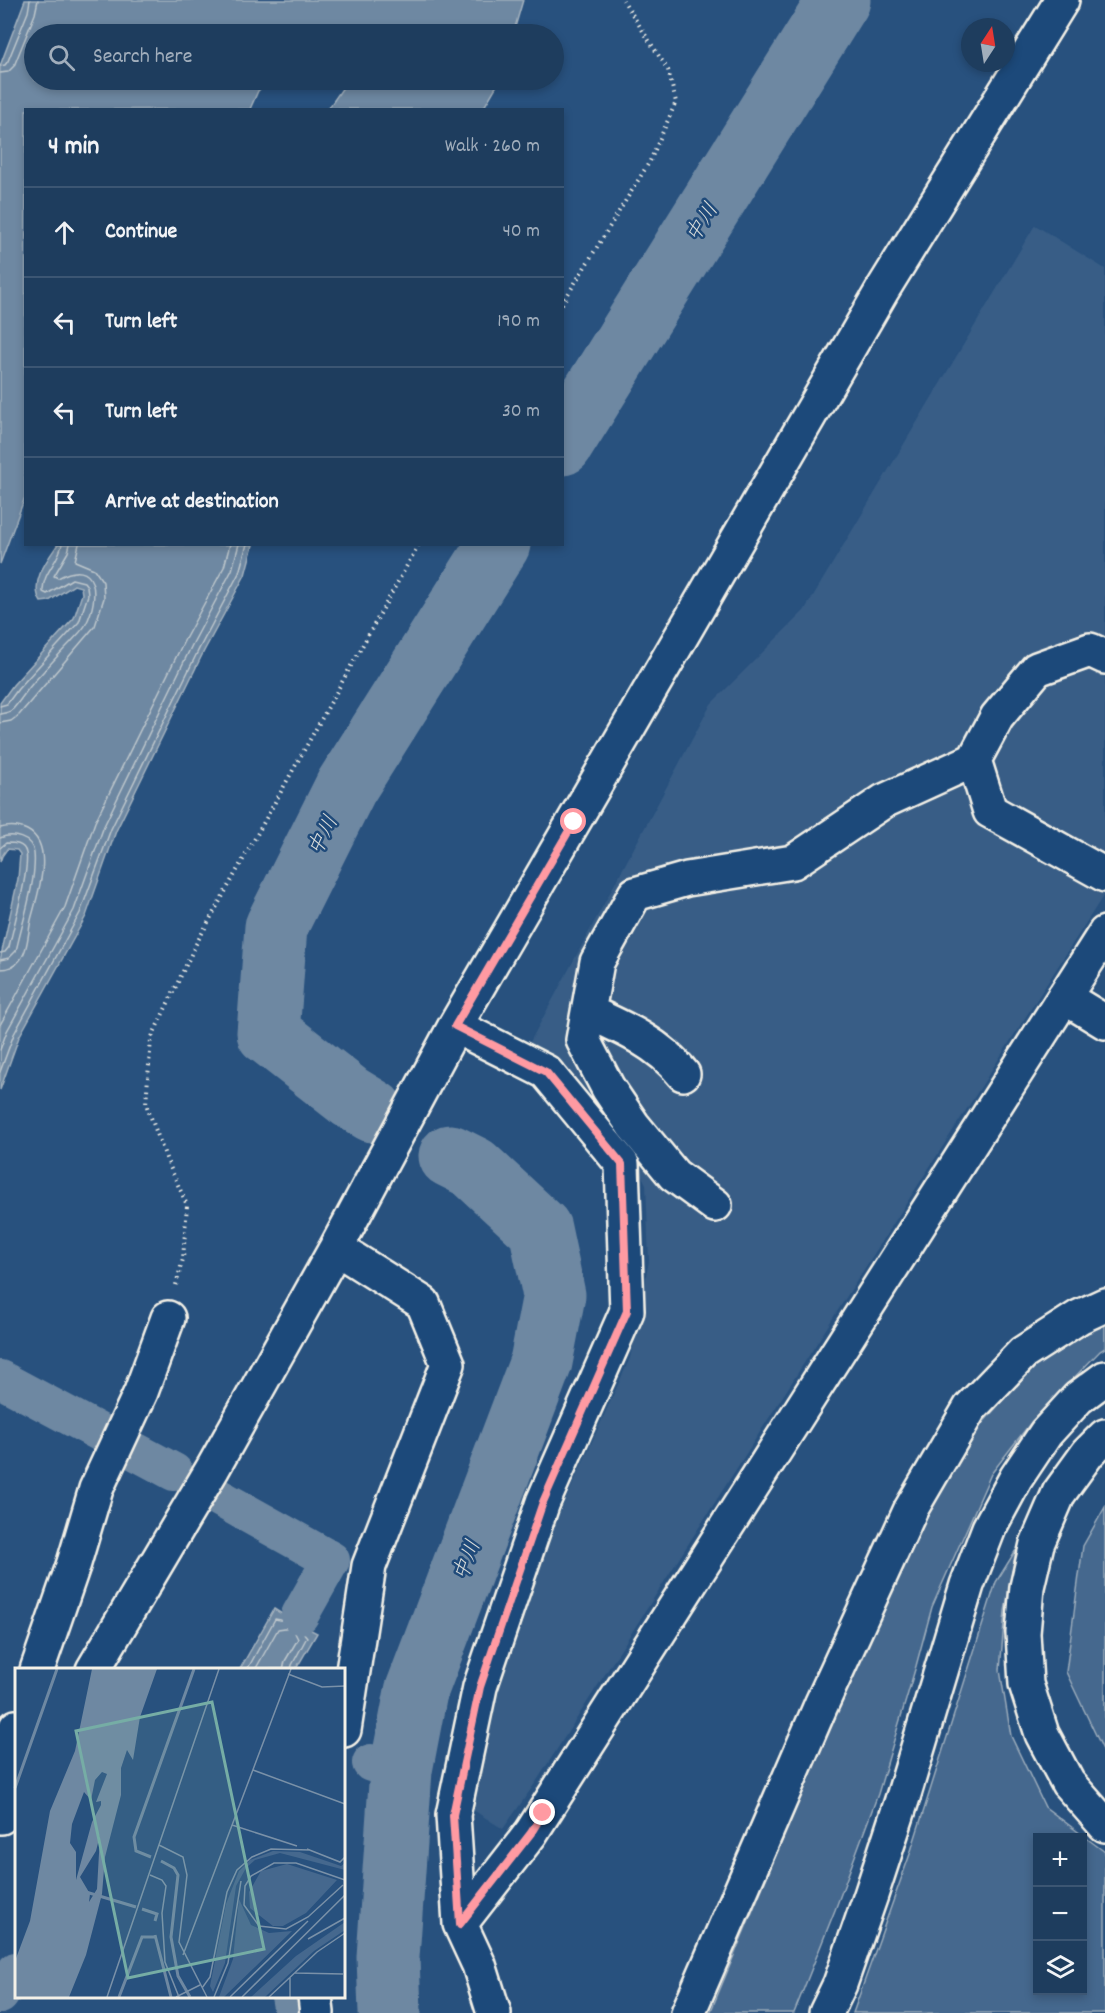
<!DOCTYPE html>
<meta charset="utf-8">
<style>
:root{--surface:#1e3d5e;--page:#264464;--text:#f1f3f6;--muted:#a1aebc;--line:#3c5673}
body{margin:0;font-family:Dekko,"Klee One",sans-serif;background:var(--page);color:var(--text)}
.controls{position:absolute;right:18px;bottom:18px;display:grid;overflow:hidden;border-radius:0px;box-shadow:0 3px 9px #0003}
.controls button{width:54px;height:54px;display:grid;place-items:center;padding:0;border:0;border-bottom:2px solid var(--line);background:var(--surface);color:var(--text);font:30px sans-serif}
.compass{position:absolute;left:961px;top:18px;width:54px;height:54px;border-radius:50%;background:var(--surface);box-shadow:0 3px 9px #0003;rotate:12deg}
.stop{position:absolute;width:18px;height:18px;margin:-14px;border:4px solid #ff9aa2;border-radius:50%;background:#fff}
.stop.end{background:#ff9aa2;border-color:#fff;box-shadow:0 2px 6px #0008}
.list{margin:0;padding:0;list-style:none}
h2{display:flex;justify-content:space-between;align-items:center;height:78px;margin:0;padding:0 24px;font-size:26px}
h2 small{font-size:20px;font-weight:400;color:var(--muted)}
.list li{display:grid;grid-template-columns:39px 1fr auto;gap:18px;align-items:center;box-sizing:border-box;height:90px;padding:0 24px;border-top:2px solid var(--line)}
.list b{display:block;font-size:22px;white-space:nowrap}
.list em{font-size:20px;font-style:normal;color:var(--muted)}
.icon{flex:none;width:33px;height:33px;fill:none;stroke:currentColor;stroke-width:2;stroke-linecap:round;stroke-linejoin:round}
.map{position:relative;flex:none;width:1105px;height:2013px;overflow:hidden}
.search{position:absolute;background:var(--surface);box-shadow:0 3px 9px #0003;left:24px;top:24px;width:540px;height:66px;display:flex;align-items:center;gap:15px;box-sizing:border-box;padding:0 21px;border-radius:33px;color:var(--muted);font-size:22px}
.panel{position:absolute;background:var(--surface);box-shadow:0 3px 9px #0003;left:24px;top:108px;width:540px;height:438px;border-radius:0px}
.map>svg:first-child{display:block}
.built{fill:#375d86}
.green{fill:#45688e;stroke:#9cacbb;stroke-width:1.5;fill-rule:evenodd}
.water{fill:#6e88a2;stroke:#a4b2be;stroke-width:1.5}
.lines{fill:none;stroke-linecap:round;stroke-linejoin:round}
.shore{stroke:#bec7cc;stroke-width:1.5}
.canal{stroke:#6e88a2;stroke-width:38}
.river{stroke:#6e88a2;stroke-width:63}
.minor-casing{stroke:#f4f1e8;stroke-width:38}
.highway-casing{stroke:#f4f1e8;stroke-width:38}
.path{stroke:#f4f1e8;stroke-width:4;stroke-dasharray:1.5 4.5;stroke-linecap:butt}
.minor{stroke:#1f4a7a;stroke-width:33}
.highway{stroke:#1f4a7a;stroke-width:33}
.route{stroke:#ff9aa2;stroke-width:8}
.labels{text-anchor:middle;stroke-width:5;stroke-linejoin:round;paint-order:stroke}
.water-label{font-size:21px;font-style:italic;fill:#d9dcda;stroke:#1f4a7a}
.inset-river{fill:none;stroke:#6e88a2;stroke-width:3}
.inset-road{fill:none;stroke:#7a91a8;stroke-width:1.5}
.view{fill:#76ada5;fill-opacity:0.15;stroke:#76ada5;stroke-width:3}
.inset-edge{fill:none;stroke:#f4f1e8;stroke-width:3}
</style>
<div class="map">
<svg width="1105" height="2013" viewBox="0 0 1105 2013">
<rect width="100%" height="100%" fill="#28517e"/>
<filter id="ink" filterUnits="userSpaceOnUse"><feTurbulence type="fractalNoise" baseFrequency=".0167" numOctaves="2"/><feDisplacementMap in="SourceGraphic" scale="12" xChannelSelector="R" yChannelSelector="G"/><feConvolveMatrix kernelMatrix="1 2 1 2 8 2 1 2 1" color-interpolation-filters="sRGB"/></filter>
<g filter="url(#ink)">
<path class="built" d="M1035,225L1105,269V893L536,1782L503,1829L470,1808L496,1696L555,1523L630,1358L649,1261L646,1184L605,1105L530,1042L711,704L804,611Z"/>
<path class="green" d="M1105,1322V1348L1100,1351L1032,1421L991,1474L932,1607L916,1666L878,1794L835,1910L794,2013H710L884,1597L963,1445L1037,1362Z
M1105,1507V1754L1066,1672L1083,1546Z
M1016,1550L1005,1611L1000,1670L1011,1736L1045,1807L1105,1852V2013H853L910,1854L996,1582ZM1038,1838H1082V1990H1038Z"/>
<path class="water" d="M25,0H523L513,34H34V80H269L258,91L250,109L26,110L25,497L0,564V66Z
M348,80H500L483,109H328Z
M58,544L253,545L245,575L204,651L116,831L86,916L19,1037L0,1090V960L18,879L20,854L17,850L7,849L2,856L0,862V703L13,685L74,618L82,594L81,587L74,585L49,601L41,602C29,583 47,560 58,544Z
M274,1609L285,1616L289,1609L311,1621L307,1628L317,1633L296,1669H240Z"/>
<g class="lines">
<path class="shore" d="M0,66L5,65L8,61L28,12L30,0
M0,73L8,72L14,66L35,14L38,0
M0,706L7,704L18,689L79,622L88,595L87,586L84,582L72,579L47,594L43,592C42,573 59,562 62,544
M0,714C5,713 9,713 13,709C20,701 26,691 33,683C46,669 58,655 71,642C76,636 83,630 86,624C100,597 98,556 58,578L54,576L68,552L70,544
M0,723L11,721L19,715L95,626L104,598L103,582L94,569L75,561L79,544
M0,828C8,826 19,826 27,830C56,845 37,896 31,920C28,933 28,950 20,960C15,967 8,969 0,969
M0,838C12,833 32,837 34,853C37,879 22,924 16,951L9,958L0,960
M0,848L6,843C14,843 24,843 26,853C30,869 13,928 9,947L5,952L0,953
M0,1025L65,907L95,822L184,641L224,567L230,544
M0,1050L7,1031L74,910L104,826L192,645L232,570L239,544
M0,1072L14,1034L80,913L111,829L199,649L239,573L247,544
M247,1670L275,1619L286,1621L292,1618L301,1623L302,1631L307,1637L292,1665L291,1670
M255,1670L278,1629L292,1627L298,1639L285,1661L283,1670"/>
<path class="canal" d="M0,1379L174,1472
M216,1496L331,1560L300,1615
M371,1763L401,1770
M0,1995L16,1971
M290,1996L293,2013"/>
<path class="river" d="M562,444L839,0
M373,1111L350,1097L268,1033L276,927L346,787L499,544
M390,2013L388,1957L401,1770L416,1692L541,1362L554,1295L540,1229L474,1168L450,1156"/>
<g class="minor-casing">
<path id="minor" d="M1105,657L1090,650L1037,669L997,717L974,760L990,811L1105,875
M1064,997L1105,1022
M588,1012C622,1027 660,1044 683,1074
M455,1026L546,1072L622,1164L627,1311L543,1502L480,1687L453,1815L460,1924L479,1965L494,2013
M715,1205L674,1175L633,1125L608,1088L583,1040L597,962L635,894L687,879L793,862L884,801L974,760
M336,1248L423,1303L448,1364L369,1566L344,1730
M37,1670L74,1563L96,1489L141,1392L168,1318
M93,1670L213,1468L336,1248L455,1026L883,289L1062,0
M1,1817L2,1772L16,1727
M460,1924L531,1833L1105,933
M315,1996L317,2013
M688,2013L821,1705L911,1509L970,1408L1023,1353L1079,1317L1105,1305"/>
</g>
<g class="highway-casing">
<path id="highway" d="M1105,1436L1088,1453L1059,1493L1037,1544L1027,1587L1023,1633L1026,1684L1042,1734L1068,1783L1105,1825
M826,2013L840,1984L871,1895L904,1794L967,1585L989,1528L1016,1478L1046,1433L1078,1398L1105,1378"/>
</g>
<path class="path" d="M562,304L650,161L676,102L668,70L623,0
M176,1285L183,1259L187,1205L166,1158L146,1104L151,1039L196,944L419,544"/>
<use href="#minor" class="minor"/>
<use href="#highway" class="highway"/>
</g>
</g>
<g class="lines" filter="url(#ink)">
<path class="route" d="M543,1813L531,1833L460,1924L453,1815L480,1687L543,1502L627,1311L622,1164L546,1072L455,1026L574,822"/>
</g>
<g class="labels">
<g class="water-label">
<text transform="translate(701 222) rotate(-58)" y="7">中川</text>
<text transform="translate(322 835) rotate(-63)" y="7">中川</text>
<text transform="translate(466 1560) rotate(-69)" y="7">中川</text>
</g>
</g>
<g transform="translate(15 1668)">
<rect width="330" height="330" fill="#28517e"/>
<path d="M258,183L285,184L326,198L330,195V202L265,185L240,192L231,200L221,218L210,295L198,324L195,318L211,236L224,203L235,192ZM272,196L322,212L291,245L268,258H258L235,240L234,224L246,203ZM224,231L236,257L254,265L277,263L209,329H204L218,291ZM330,254V262L299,283L250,329H236L281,288Z" fill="#45688e"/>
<path d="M77,1H142L125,49L118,92L112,82L106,100V127L90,189L87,226L71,287L54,329H0V293L15,253L35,143L60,83ZM87,104L92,106L81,134L86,133V137L77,154L61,212V184L55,175L57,156L69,124L76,132L80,112ZM85,167L82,221L74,234L75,226L65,209L81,183Z" fill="#6e88a2" fill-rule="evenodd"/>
<path class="inset-river" d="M0,120L42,1M136,189L121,183L119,169L179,1M146,193L159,200L163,207L156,269L163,308L175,329M71,224L121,239M127,241L142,246L140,253M140,267L156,329M104,329L127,269H140"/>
<path class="inset-road" d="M273,6L307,19L330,18M238,102L330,136M217,157L282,178M144,177L168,189L172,207L164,274L192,329M292,181L325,194L330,189M135,207L147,212L151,218L147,245L150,294L164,329M328,217L293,249L271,261L244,258L229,237L230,218L236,208L259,195H281L330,212M293,271L330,250M168,287L276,1M280,305L328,306M187,320L195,309L212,224L222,202L237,189L256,181L295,182M92,329L204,1M161,329L185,317M199,329L213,295L226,213M215,329L293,253M227,329L330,227M254,329L302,284L330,265M275,329V309"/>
<path class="view" d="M197,34L249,281L113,310L61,63Z"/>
<rect width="330" height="330" class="inset-edge"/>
</g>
</svg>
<div class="controls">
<button>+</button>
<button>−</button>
<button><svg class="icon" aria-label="layers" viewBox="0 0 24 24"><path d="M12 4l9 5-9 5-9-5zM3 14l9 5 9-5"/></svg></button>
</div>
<svg class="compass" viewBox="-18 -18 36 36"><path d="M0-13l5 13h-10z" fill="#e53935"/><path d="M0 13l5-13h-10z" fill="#a1aebc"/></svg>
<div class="stop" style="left:574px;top:822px"></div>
<div class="stop end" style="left:543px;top:1813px"></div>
<div class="search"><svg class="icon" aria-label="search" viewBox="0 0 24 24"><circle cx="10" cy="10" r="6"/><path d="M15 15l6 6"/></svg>Search here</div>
<section class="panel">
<h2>4 min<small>Walk · 260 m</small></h2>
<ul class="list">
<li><svg class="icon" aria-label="ahead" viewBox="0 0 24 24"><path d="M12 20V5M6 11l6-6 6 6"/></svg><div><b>Continue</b></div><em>40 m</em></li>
<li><svg class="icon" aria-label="left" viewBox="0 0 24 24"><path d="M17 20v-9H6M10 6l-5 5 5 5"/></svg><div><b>Turn left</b></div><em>190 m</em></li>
<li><svg class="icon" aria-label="left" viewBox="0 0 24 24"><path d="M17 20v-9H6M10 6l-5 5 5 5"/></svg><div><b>Turn left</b></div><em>30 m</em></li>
<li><svg class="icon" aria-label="arrive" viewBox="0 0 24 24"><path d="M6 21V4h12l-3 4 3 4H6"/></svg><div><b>Arrive at destination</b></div></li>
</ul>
</section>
</div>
